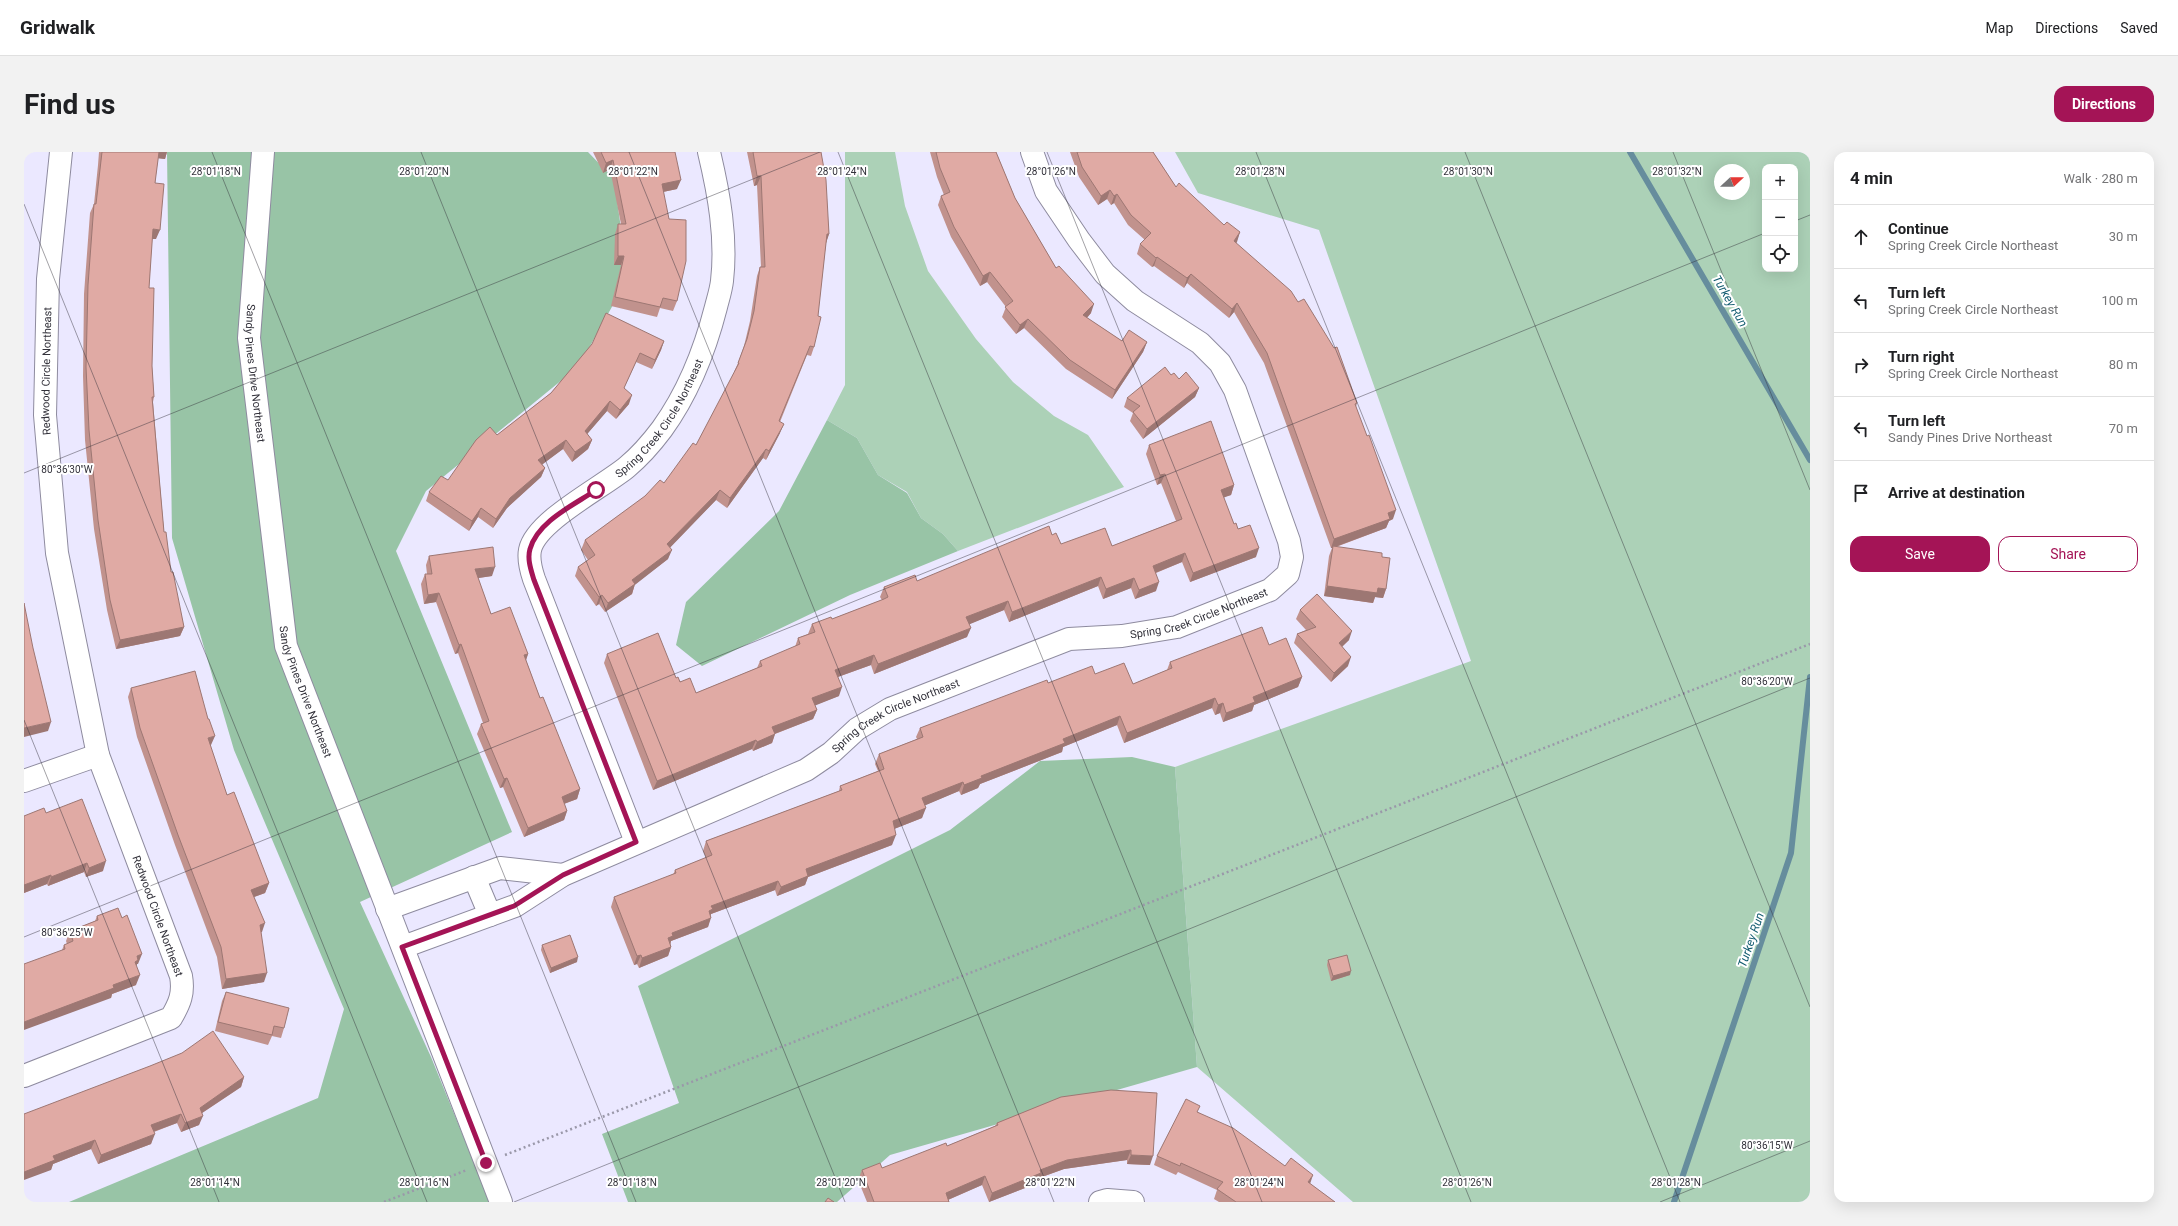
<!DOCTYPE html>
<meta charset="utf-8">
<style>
:root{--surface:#fff;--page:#f2f2f2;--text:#202124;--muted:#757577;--line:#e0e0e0;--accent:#a41456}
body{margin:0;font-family:Roboto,sans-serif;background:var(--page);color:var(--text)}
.controls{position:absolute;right:12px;top:12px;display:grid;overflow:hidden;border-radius:8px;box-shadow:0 4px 16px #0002}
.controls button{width:36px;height:36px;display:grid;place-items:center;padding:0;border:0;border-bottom:1px solid var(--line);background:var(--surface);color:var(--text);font:20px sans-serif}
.compass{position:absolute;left:1690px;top:12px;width:36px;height:36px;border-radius:50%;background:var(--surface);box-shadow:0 4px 16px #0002;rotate:68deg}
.stop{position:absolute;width:12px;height:12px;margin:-9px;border:3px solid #a41456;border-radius:50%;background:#fff}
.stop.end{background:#a41456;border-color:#fff;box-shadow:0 1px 4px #0008}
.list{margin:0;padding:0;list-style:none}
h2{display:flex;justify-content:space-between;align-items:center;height:52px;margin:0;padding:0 16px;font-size:17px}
h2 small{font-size:13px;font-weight:400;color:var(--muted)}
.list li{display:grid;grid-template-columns:26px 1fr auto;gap:12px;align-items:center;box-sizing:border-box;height:64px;padding:0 16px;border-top:1px solid var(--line)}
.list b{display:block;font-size:15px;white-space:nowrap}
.list p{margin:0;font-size:13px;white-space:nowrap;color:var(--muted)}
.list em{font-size:13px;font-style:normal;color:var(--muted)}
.actions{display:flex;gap:8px;padding:12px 16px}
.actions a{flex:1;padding:9px 0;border:1px solid var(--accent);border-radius:12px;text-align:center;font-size:14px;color:var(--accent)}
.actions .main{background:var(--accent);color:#fff}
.icon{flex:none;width:22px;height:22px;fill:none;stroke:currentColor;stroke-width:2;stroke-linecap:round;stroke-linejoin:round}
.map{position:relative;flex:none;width:1786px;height:1050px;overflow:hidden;border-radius:12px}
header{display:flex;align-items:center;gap:24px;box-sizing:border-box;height:56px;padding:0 20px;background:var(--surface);border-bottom:1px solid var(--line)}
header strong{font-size:19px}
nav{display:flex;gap:22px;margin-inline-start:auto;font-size:14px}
.intro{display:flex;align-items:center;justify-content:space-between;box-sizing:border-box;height:96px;padding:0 24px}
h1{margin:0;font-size:28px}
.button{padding:10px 18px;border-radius:12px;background:var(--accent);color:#fff;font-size:14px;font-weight:700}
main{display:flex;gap:24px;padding:0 24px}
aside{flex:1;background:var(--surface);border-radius:12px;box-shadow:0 4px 16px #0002}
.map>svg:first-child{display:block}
.green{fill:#acd1b7;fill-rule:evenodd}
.forest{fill:#98c4a6}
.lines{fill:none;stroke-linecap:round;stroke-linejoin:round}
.stream{stroke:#668d9d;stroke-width:6}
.minor-casing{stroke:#8e8b9f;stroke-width:24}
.path{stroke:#9a98a9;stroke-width:2.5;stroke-dasharray:2 3;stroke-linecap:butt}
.minor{stroke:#fff;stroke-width:22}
.wall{fill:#c1928d}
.shaded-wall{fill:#9d7773}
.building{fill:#e0aaa4;stroke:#9d7773}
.route{stroke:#a41456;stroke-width:5}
.ticks{fill:none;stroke:#32313a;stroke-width:1;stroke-opacity:0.45}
.labels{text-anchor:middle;stroke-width:4;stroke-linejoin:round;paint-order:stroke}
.street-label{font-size:11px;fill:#32313a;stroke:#fff}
.water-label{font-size:12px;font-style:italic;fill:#115b70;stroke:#fff}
.ticks-label{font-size:10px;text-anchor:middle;fill:#32313a;stroke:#fff;stroke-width:4;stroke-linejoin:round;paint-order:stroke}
</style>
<header>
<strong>Gridwalk</strong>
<nav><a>Map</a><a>Directions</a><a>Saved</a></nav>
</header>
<div class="intro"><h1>Find us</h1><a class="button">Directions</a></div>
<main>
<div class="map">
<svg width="1786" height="1050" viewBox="0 0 1786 1050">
<rect width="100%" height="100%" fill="#ebe8ff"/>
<path class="green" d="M821,0H871L881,54L904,119L952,187L989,230L1030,264L1064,283L1100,335L934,399L919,382L897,366L883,340L854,323L833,286L803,268L821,233Z
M1151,0H1786V1050H1329L1173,915L1151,615L1447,509L1295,78L1174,41ZM1741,15H1771V117H1741ZM1696,18H1720V42H1696Z"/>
<path class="forest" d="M143,0H564L590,27L604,126L555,214L402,339L372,399L488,680L336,750L407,905L466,1050H45L294,946L320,857L210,598L148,386Z
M803,268L833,286L854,323L883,341L897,366L919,382L934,399L826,443L678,514L652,493L662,450L755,359Z
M1108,605L1151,615L1173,915L866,1003L813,1050H604L578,982L655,951L614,834L926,678L1016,609Z"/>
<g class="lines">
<path class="stream" d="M1606,0L1786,308
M1650,1050L1767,701L1786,525"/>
<g class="minor-casing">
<g id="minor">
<path id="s1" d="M239,0L225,186L262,494L477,1050"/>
<path d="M0,629L74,603"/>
<path id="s2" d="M612,690L510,427C507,418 504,408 506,398C512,369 579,335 603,315C615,305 629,289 638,277C664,241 681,198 692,155C694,147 697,138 698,129C703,86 695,42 685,0"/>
<path d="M450,725L466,763"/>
<path d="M363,757L476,716L539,723"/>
<path id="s3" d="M379,795L491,754L539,723L782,618L807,601L833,577L866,557L1045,487L1098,484L1153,475L1246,438L1264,422L1268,405L1265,389L1211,238L1196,211L1176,191L1111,149L1081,122L1055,88L1022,39L1008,0"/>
<path id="s4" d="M0,924L147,866C156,851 160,841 157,824L74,603L33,401L21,263L24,127L37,0"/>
<path d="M1076,1050L1083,1048L1109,1050"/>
</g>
</g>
<path class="path" d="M481,1003L1786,492
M360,1050L443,1018"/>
<use href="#minor" class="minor"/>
</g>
<path class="wall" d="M75,0H143L141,7L134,6L131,31L132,87H128L125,136L128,214L130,245L129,250L140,380L147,420L160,475L156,484L92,497L83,458L70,377L61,288L59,224L60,142L66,61L70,52L74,13Z
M569,0H651L653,37L639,40L653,149L649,159L636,156L633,165L587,154L597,113H590L591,82L594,72H597L586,17L579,21Z
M723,0H797L805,82L802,91L790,195L787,204L783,203L756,270V281L742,308L739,306L703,356L692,348L646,395L644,407L611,432L608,442L581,460L575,452L572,454L551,424L554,415L564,408L557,398L561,388L640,331L672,293L711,220H710L714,211L720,194L726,169L733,124L736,115H737L733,33L730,34Z
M906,0H972L991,46L1032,116L1067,161L1063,166L1098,189L1123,190L1119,200L1088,247L1042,217L1000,176L992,182L978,165L982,155L963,130L956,134L927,85L914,53L917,44L920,43L913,25Z
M1046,0H1129L1152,35L1200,73L1216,80L1212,91L1333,251L1332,255L1369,367L1365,369L1362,376L1312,395L1358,405L1362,437L1359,446L1351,445L1349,451L1300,444L1305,404L1308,396H1307L1240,211L1210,160L1205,166L1163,131L1160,136L1130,114L1128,115L1113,102L1116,92L1121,88L1104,73L1090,51L1087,53L1083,47L1074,53L1055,25Z
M640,189L637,198L628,217L612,210L600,236L605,252L592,267L583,259L563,282L568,288L564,297L548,310L539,297L518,312L521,316L517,325L483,356L469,376L454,365L445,379L402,349L405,340L424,328L473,283L527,241L568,192Z
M1147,223L1175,236L1171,245L1119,287L1106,269L1109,261L1100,255L1103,246Z
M1125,293L1210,333L1207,343L1199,345L1210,372L1214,377L1232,405L1166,430L1158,410L1132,421V439L1111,447L1107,436L1079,447L1074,434L985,470L980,458L945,472L943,485L850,522L847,513L814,525L815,544L791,553L793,558L789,567L751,582L748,591L729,599L728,597L629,638L580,511L583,502L652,526L672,541L733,516L736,509L771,495L774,486L784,482L788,472L808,467L858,448L856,445L860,435L893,429L1028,383L1037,392L1088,394L1152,369L1137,331L1133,333L1122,302Z
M405,404L468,424L454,426L467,462L504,502L502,508L516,546L556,637L553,647L540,652L543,659L540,668L500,685L479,635L476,636L453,582L457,572L459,571L434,501L431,502L412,450L400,452L397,432L401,422H403L402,413Z
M1276,458L1325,488L1318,495L1324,514L1307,530L1270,491L1273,482L1282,478L1272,467Z
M1245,493L1278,525L1274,535L1230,553L1228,559L1199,570L1196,561L1191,563L1188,556L1100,591L1093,573L1039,595L1038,600L956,632L954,636L937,643L935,639L901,653L898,666L870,677L868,693L784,725L781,733L753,744L751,738L687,762L684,775L647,789L646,792L647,795L644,804L615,816L613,812L610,813L587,755L590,745L649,723L651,718L682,706L679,699L682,689L815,639L816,634L854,619L851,612L855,602L893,587L892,585L896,576L1024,531L1071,522L1109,532L1143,518L1146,510Z
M107,536L187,593L186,594L203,643L245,731L241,741L230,745L238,780H237L240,830L198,837L193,805L151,693L113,585L104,545Z
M22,661L79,719L62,725L60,720L24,734L23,732L0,741V664Z
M73,764L114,812H113L112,814V833L88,842L87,846L38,798L40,793L43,792L42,789L46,779L71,769Z
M518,793L553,810L526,821L517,798Z
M1304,808L1326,823L1307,829L1303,813Z
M202,840L260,876L257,886L248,884L244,893L191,879L198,849Z
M220,925L217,935L178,961L175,973L157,980L153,971L130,980L127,992L74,1012L67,997L29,1012L27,1018L0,962Z
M1037,945L1126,1013L1103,1012V1008L1040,1017L1015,1026L1014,1031L965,1050L958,1033L924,1048L925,1050H843L834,1028L838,1018L858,1016L923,994L971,974L973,971Z
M1174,960L1286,1032L1311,1050H1195L1190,1047L1193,1038L1154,1020L1152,1023L1130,1013L1133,1004Z"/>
<path class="shaded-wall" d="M134,0H143L141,7L132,6Z
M589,8L586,17L579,21L582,11Z
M733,24H737L733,33L730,34Z
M657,28L653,37L634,41L638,32Z
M1086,38L1083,47L1074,53L1077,44Z
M1093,42L1090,51L1087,53L1090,44Z
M129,77L136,78L132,87H125Z
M1216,80L1213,90L1207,99L1210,89Z
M803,82H805L802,91H799Z
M594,104H600L597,113H590Z
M1133,105L1130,114L1128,115L1132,106Z
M966,120L963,130L956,134L959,124Z
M1167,122L1163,131L1160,136L1163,126Z
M1213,151L1210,160L1205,166L1208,157Z
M1070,152L1067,161L1056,173L1059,163Z
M1004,167L1000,176L992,182L996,173Z
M640,189L637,198L628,217L631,208Z
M1123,190L1119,200L1088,247L1091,238Z
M1175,236L1171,245L1119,287L1123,277Z
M608,243L605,252L592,267L596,258Z
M586,249L583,259L558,288L561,279Z
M760,272L756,281L742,308L745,299Z
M542,288L539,297L511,318L514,308Z
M568,288L564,297L548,310L551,300Z
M742,297L739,306L703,356L706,346Z
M521,316L517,325L483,356L469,376L472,367L486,346Z
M1141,322L1137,331L1133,333L1136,323Z
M1210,333L1207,343L1193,348L1197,338Z
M696,338L692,348L640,402L643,392Z
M457,356L454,365L445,379L448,369Z
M1372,358L1369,367L1365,369L1362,376L1308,396L1309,394L1308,396H1307L1310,387L1364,361Z
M1235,396L1232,405L1166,430L1169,421Z
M648,398L644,407L607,436L611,432L608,442L581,460L584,451L608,428Z
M1161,401L1158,410L1126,423L1129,414Z
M471,415L468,424L448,427L451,417Z
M1077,425L1074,434L985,470L988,460Z
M1110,426L1107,436L1079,447L1082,437Z
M1135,430L1132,439L1111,447L1115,438Z
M1303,434L1354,436L1362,437L1359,446L1351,445L1349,451L1300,444Z
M415,441L412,450L400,452L404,443Z
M578,443L575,452L572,454L575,445Z
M984,449L980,458L939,475L942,465Z
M160,475L156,484L92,497L96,488Z
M947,476L943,485L850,522L854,512Z
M1328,479L1325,488L1311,501L1315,491Z
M437,492L434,501L431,502L435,493Z
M504,502L501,511L500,503Z
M850,503L847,513L808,527L811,518Z
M1327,505L1324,514L1307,530L1310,521Z
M1278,525L1274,535L1230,553L1228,559L1199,570L1202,561L1229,545Z
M818,535L815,544L785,556L788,546Z
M1191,546L1188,556L1100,591L1103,581Z
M1199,551L1196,561L1191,563L1194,553Z
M793,558L789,567L745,584L748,575Z
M1096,564L1093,573L1039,595L1038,600L956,632L954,636L937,643L940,633L957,624L1039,587Z
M27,570L24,579L0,585V576Z
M751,582L748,591L729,599L733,590Z
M191,584L187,593L180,596L184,586Z
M732,588L728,597L629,638L633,629Z
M483,626L479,635L476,636L480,627Z
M939,630L935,639L895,656L898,646Z
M556,637L553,647L534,654L538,645Z
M902,656L898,666L865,679L869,669Z
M543,659L540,668L500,685L504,676Z
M872,683L868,693L784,725L781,733L753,744L757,735L782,717Z
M82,709L79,719L62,725L65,716Z
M63,711L60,720L24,734L27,725Z
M27,723L23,732L0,741V733Z
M754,729L751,738L687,762L685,766V759L687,754Z
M245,731L241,741L224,747L227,738Z
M687,766L684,775L647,789L646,794L644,786L648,781Z
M241,771L238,780L232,782L236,773Z
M647,795L644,804L615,816L618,806Z
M118,802L114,812H113L111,818L107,819L113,804Z
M617,803L613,812L610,813L613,804Z
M554,805L553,810L526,821L527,816Z
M1327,819L1326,823L1307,829L1309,824Z
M243,821L240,830L198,837L202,827Z
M116,823L112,833L88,842L87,846L0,878V870L89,833Z
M220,925L217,935L172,965L176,956Z
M157,962L153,971L123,982L127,973Z
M179,964L175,973L157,980L161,971Z
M131,982L127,992L74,1012L77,1003Z
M71,988L67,997L29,1012L27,1018L0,1028V1020L29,1004Z
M1107,998L1103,1008L1040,1017L1015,1026L1014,1031L965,1050L968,1041L1016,1018L1043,1008Z
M1107,1003L1129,1004L1126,1013L1103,1012Z
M1289,1023L1286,1032L1284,1030Z
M961,1024L958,1033L919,1050L922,1041Z"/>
<path class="building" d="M78,0H135L131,31L140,32L136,78L129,77L125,136H130L128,214L130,245H128L140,380H142L147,420H149L160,475L96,488L86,448L74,368L65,278L62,215L64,133L70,52H72Z
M577,0H651L657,28L638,32L645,67L662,68V109L653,149L639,146L636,155L591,145L600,104H594V72H602L589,8L582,11Z
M729,0H797L802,28L805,82H803L794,164L797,165L790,195L786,194L755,269L760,272L745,299L742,297L706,346L696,338L643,392L648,398L608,428L611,432L584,451L578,443L575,445L554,415L571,403L561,388L621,344L636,328L640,331L669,291L672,293L715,211H714L723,187L730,159L736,115H741L737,24H733Z
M912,0H972L991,46L1032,116L1035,114L1070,152L1059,163L1098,189L1105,178L1123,190L1091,238L1046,208L1004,167L996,173L981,155L989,149L966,120L959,124L930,75L917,44L926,40L916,16Z
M1053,0H1129L1152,35L1155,31L1200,73L1203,70L1216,80L1210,89L1267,139L1274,150L1280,147L1310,196L1313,195L1333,251L1331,252L1343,284L1345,283L1372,358L1364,361L1366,367L1310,387L1243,201L1213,151L1208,157L1167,122L1163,126L1133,105L1132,106L1116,92L1127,81L1107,63L1093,42L1090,44L1086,38L1077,44L1058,15Z
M582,161L640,189L631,208L616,201L600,236L608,243L596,258L586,249L561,279L568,288L551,300L542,288L514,308L521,316L486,346L472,367L457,356L448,369L405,340L417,324L424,328L452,288L466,275L473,283L527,241L568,192Z
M1141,215L1147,223L1150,221L1155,227L1162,220L1175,236L1123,277L1109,260L1116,254L1103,246Z
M1187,269L1210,333L1197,338L1210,372L1212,371L1214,377L1226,373L1235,396L1169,421L1161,401L1129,414L1135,430L1115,438L1110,426L1082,437L1077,425L988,460L984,449L942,465L947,476L854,512L850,503L811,518L818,535L788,546L793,558L748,575L751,582L733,590L732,588L633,629L583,502L634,481L652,526L654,525L656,530L666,526L672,541L738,514L736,509L776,492L774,486L791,480L788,472L807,465L808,467L860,447L864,445L860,435L891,423L893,429L1025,374L1028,383L1032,381L1037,392L1081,376L1088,394L1158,367L1141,322L1136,323L1125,293Z
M1309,394L1358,401V405L1366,406L1362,437L1354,436L1353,441L1303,434Z
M469,395L471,415L451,417L467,462L486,455L504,502L500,503L516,546L519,545L556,637L538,645L543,659L504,676L483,626L480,627L457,572L465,569L437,492L435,493L415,441L404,443L401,422H408L405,404Z
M1293,442L1328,479L1315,491L1327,505L1310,521L1273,482L1292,475L1276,458Z
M0,451L9,496L27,570L0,576Z
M1238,475L1245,493L1262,486L1278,525L1229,545L1231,550L1202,561L1199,551L1194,553L1191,546L1103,581L1096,564L1039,587L1041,591L957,624L958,626L940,633L939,630L898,646L902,656L869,669L872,683L782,717L784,724L757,735L754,729L687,754L689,757L685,759L687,766L648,781L649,784L644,786L647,795L618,806L617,803L613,804L590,745L652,721L651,718L688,703L682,689L818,638L816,634L860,617L855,602L899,585L896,576L1023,528L1024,531L1068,514L1071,522L1100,511L1109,532L1148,516L1146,510Z
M171,519L184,567H185L191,584L184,586L203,643L210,640L245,731L227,738L241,771L236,773L243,821L202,827L197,795L154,683L116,576L107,536Z
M58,647L82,709L65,716L63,711L27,725V723L0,733V664L20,656L22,661Z
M94,756L98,766L103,763L118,802L113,804L114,808L111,810L116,823L89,833L90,836L0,870V812L41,797L40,793L49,789L46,779L74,768L73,764Z
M546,783L554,805L527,816L518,793Z
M1323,803L1327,819L1309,824L1304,808Z
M202,840L265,856L260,876L250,874L248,883L194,870Z
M189,879L220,925L176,956L179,964L161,971L157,962L127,973L131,982L77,1003L71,988L29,1004L31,1008L0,1020V962L126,914L158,901Z
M1087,938L1133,941L1129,1004L1107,1003V998L1043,1008L1016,1018L1017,1021L968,1041L961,1024L922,1041L925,1050H850L838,1018L856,1011L858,1016L922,991L923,994L974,973L973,971L1037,945Z
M1162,947L1176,954L1173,960L1209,976L1261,1014L1267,1006L1289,1023L1284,1030L1311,1050H1212L1193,1037L1199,1030L1157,1011L1156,1014L1133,1004Z
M804,1046L810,1050H801Z"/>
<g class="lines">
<path class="route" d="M462,1011L378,795L490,754L539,723L612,690L510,428C507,418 503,407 506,397C514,369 550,353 572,338"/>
</g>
<path class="ticks" d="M188,0L612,1050M397,0L821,1050M605,0L1030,1050M814,0L1238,1050M1023,0L1447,1050M1232,0L1656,1050M1441,0L1786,855M1649,0L1786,338M0,52L403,1050M1771,69L1786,63M0,321L796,0M0,568L195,1050M0,785L1741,81M490,1050L1786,526M1636,1050L1786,989"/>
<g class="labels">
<g class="street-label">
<text dy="4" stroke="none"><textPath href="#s4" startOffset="827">Redwood Circle Northeast</textPath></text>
<text dy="4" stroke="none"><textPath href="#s1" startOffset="222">Sandy Pines Drive Northeast</textPath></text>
<text dy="4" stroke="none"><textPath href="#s2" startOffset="500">Spring Creek Circle Northeast</textPath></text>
<text dy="4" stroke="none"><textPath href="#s3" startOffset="871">Spring Creek Circle Northeast</textPath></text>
<text dy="4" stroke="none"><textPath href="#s1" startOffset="546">Sandy Pines Drive Northeast</textPath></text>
<text dy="4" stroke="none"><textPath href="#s3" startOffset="547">Spring Creek Circle Northeast</textPath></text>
<text transform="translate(134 764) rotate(70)" y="4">Redwood Circle Northeast</text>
</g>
<g class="water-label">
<text transform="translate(1706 149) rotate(60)" y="4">Turkey Run</text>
<text transform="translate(1727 788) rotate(-71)" y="4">Turkey Run</text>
</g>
</g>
<g class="ticks-label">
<text x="192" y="23">28°01'18"N</text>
<text x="400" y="23">28°01'20"N</text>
<text x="609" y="23">28°01'22"N</text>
<text x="818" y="23">28°01'24"N</text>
<text x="1027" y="23">28°01'26"N</text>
<text x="1236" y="23">28°01'28"N</text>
<text x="1444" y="23">28°01'30"N</text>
<text x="1653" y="23">28°01'32"N</text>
<text x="43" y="321">80°36'30"W</text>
<text x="1743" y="533">80°36'20"W</text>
<text x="43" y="784">80°36'25"W</text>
<text x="1743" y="997">80°36'15"W</text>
<text x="191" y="1034">28°01'14"N</text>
<text x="400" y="1034">28°01'16"N</text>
<text x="608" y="1034">28°01'18"N</text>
<text x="817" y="1034">28°01'20"N</text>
<text x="1026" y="1034">28°01'22"N</text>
<text x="1235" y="1034">28°01'24"N</text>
<text x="1443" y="1034">28°01'26"N</text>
<text x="1652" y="1034">28°01'28"N</text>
</g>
</svg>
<div class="controls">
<button>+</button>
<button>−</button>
<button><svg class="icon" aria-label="locate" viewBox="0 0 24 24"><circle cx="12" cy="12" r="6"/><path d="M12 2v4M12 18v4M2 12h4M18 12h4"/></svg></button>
</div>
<svg class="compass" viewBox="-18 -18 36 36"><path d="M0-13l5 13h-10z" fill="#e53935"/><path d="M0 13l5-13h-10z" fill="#757577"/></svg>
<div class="stop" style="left:572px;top:338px"></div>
<div class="stop end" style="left:462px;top:1011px"></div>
</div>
<aside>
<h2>4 min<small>Walk · 280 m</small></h2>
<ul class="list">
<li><svg class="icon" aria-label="ahead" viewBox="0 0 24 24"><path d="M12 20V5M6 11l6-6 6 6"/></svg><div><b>Continue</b><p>Spring Creek Circle Northeast</p></div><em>30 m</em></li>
<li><svg class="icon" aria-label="left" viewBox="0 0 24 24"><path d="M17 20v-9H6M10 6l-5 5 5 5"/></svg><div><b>Turn left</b><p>Spring Creek Circle Northeast</p></div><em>100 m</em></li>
<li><svg class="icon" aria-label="right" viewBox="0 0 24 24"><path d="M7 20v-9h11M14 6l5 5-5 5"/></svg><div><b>Turn right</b><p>Spring Creek Circle Northeast</p></div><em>80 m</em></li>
<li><svg class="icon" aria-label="left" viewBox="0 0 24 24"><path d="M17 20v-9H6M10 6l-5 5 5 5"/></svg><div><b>Turn left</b><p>Sandy Pines Drive Northeast</p></div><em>70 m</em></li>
<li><svg class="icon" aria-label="arrive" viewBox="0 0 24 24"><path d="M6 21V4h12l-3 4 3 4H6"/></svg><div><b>Arrive at destination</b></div></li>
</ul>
<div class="actions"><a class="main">Save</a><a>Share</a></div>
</aside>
</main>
